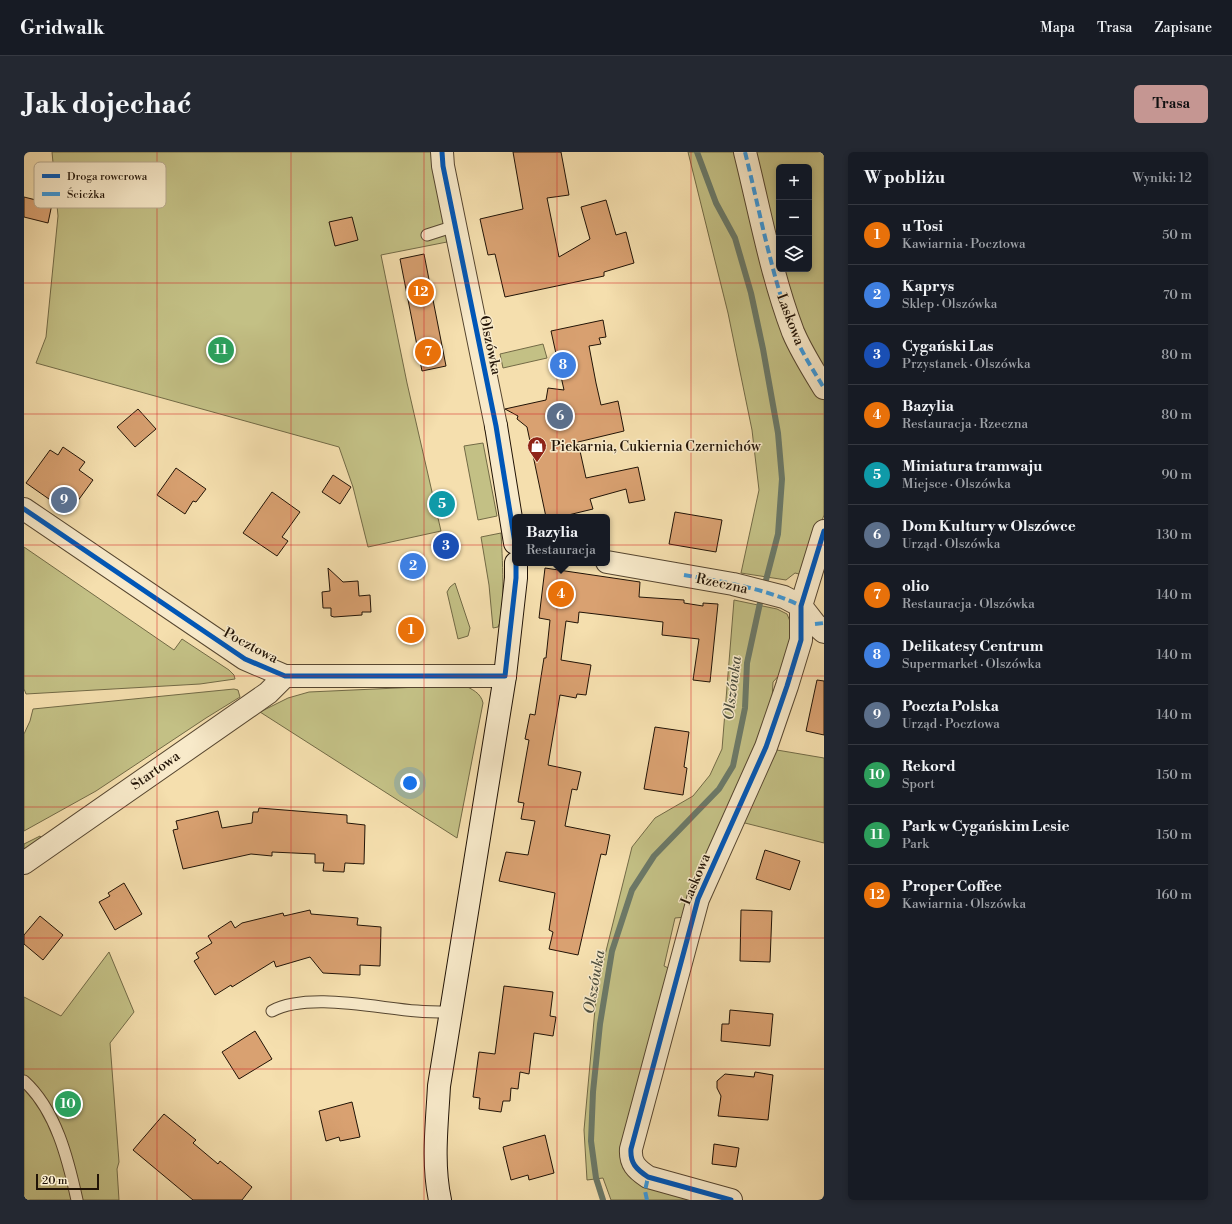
<!DOCTYPE html>
<html lang="pl">
<meta charset="utf-8">
<style>
:root{--surface:#171b24;--page:#242831;--text:#f1f3f6;--muted:#9ea1a6;--line:#363941;--accent:#c59692}
body{margin:0;font-family:"Libre Bodoni",serif;background:var(--page);color:var(--text)}
.controls{position:absolute;right:12px;top:12px;display:grid;overflow:hidden;border-radius:6px;box-shadow:0 2px 6px #0003}
.controls button{width:36px;height:36px;display:grid;place-items:center;padding:0;border:0;border-bottom:1px solid var(--line);background:var(--surface);color:var(--text);font:20px sans-serif}
.scale{position:absolute;left:12px;bottom:10px;width:63px;box-sizing:border-box;padding-left:4px;border:2px solid #211306;border-top:0;font-size:11px;line-height:14px;white-space:nowrap;color:#211306;-webkit-text-stroke:3px #f8eaca;paint-order:stroke}
.you{position:absolute;left:386px;top:631px;width:14px;height:14px;margin:-10px;border:3px solid #fff;border-radius:50%;background:#1a73e8;box-shadow:0 0 0 6px #1a73e833}
.badge{display:grid;place-items:center;width:26px;height:26px;border-radius:50%;background:var(--accent);color:#fff;font-size:13px;font-weight:700}
.pin{position:absolute;translate:-50% -50%;border:2px solid #fff;box-shadow:0 1px 4px #0006}
.popup{position:absolute;left:488px;top:362px;width:98px;height:52px;box-sizing:border-box;display:grid;place-content:center;border-radius:6px;background:var(--surface);filter:drop-shadow(0 1px 3px #0005);font-size:13px;white-space:nowrap;color:var(--muted)}
.popup b{font-size:15px;color:var(--text)}
.popup::after{content:'';position:absolute;left:50%;top:100%;margin-left:-8px;border:8px solid transparent;border-top-color:var(--surface)}
.list{margin:0;padding:0;list-style:none}
h2{display:flex;justify-content:space-between;align-items:center;height:52px;margin:0;padding:0 16px;font-size:17px}
h2 small{font-size:13px;font-weight:400;color:var(--muted)}
.list li{display:grid;grid-template-columns:26px 1fr auto;gap:12px;align-items:center;box-sizing:border-box;height:60px;padding:0 16px;border-top:1px solid var(--line)}
.list b{display:block;font-size:15px;white-space:nowrap}
.list p{margin:0;font-size:13px;white-space:nowrap;color:var(--muted)}
.list em{font-size:13px;font-style:normal;color:var(--muted)}
.icon{flex:none;width:22px;height:22px;fill:none;stroke:currentColor;stroke-width:2;stroke-linecap:round;stroke-linejoin:round}
.map{position:relative;flex:none;width:800px;height:1048px;overflow:hidden;border-radius:6px}
header{display:flex;align-items:center;gap:24px;box-sizing:border-box;height:56px;padding:0 20px;background:var(--surface);border-bottom:1px solid var(--line)}
header strong{font-size:19px}
nav{display:flex;gap:22px;margin-inline-start:auto;font-size:14px}
.intro{display:flex;align-items:center;justify-content:space-between;box-sizing:border-box;height:96px;padding:0 24px}
h1{margin:0;font-size:28px}
.button{padding:10px 18px;border-radius:6px;background:var(--accent);color:#111;font-size:14px;font-weight:700}
main{display:flex;gap:24px;padding:0 24px}
aside{flex:1;background:var(--surface);border-radius:6px;box-shadow:0 2px 6px #0003}
.map>svg:first-child{display:block}
.green{fill:#c3c085;stroke:#726a46;fill-rule:evenodd}
.lines{fill:none;stroke-linecap:round;stroke-linejoin:round}
.stream{stroke:#6b7968;stroke-width:6}
.building{fill:#d9a171;stroke:#211306}
.lane-casing{stroke:#564630;stroke-width:13}
.street-casing{stroke:#564630;stroke-width:24}
.secondary-casing{stroke:#211306;stroke-width:24}
.lane{stroke:#f8eaca;stroke-width:11}
.street{stroke:#f8eaca;stroke-width:22}
.secondary{stroke:#f8eaca;stroke-width:22}
.quiet{stroke:#3c9add;stroke-width:4;stroke-dasharray:8 4;stroke-linecap:butt}
.cycleway-casing{stroke:#f8eaca;stroke-width:8}
.cycleway{stroke:#0057b8;stroke-width:5}
.grid{fill:none;stroke:#d62828;stroke-width:1;stroke-opacity:0.55}
.labels{text-anchor:middle;stroke-width:3;stroke-linejoin:round;paint-order:stroke}
.street-label{font-size:14px;fill:#211306;stroke:#f8eaca}
.poi-label{font-size:14px;fill:#211306;stroke:#f8eaca;text-anchor:start}
.water-label{font-size:15px;font-style:italic;fill:#4c4e3f;stroke:#f8eaca}
.key{fill:#f8eaca;stroke:#b8aa8f;stroke-width:1}
.key-label{font-size:11px;fill:#211306}
</style>
<header>
<strong>Gridwalk</strong>
<nav><a>Mapa</a><a>Trasa</a><a>Zapisane</a></nav>
</header>
<div class="intro"><h1>Jak dojechać</h1><a class="button">Trasa</a></div>
<main>
<div class="map">
<svg width="800" height="1048" viewBox="0 0 800 1048">
<rect width="100%" height="100%" fill="#f5dfae"/>
<filter id="stains"><feTurbulence type="fractalNoise" baseFrequency=".005" numOctaves="4"/><feColorMatrix values="0 0 0 0 .2 0 0 0 0 .09 0 0 0 0 .02 0 0 0 .5 -.17"/></filter>
<radialGradient id="worn" r=".72"><stop offset=".6" stop-color="#630" stop-opacity="0"/><stop offset="1" stop-color="#630" stop-opacity=".3"/></radialGradient>
<path class="green" d="M28,0H410L423,90L357,103L383,231L417,379L344,395L329,335L315,295L12,211L22,185L34,64Z
M664,0H714L800,246V363L779,423L771,421L762,428L717,421L735,338L728,278L704,161Z
M728,0H800V228L773,179L758,129L734,38ZM755,15H785V117H755Z
M519,192L523,206L479,216L476,202Z
M459,291L473,364L454,368L440,294Z
M477,381C478,400 482,461 474,475L469,476L465,433L457,385Z
M0,395L150,498L158,487L205,518L210,523L211,527L176,532L2,542L0,537Z
M431,431L446,476L444,484L434,487L423,440L426,435Z
M710,448L753,457L763,462L768,474L771,475L758,520L749,530L747,567L662,765L651,766L640,814L651,819L602,1004L689,1048H587L579,1026L563,1028L560,978L573,835L608,695L631,666L669,644L686,623L698,597Z
M439,533C448,537 457,541 459,551L433,686L236,560L264,546L285,540Z
M210,537L214,538L216,545L182,566L72,639L0,679V582L6,569L9,557Z
M747,597L800,606V691L717,670Z
M16,684L19,688L0,701V692Z
M85,800L110,860L86,891L95,1010L93,1017L95,1048H0V845L37,864Z"/>
<g class="lines">
<path class="stream" d="M579,1048L572,1026L567,989L569,940L576,872L588,799L608,738L630,704L695,637L709,614L721,556L723,511L736,451L754,382L758,327L754,281L739,197L727,141L711,86L692,51L673,0"/>
</g>
<path class="building" d="M489,0H537L545,43L523,46L535,105L566,87L557,55L582,48L592,83L602,80L610,111L580,120V124L481,145L471,102L464,103L456,67L499,57Z
M0,45L28,52L24,71L0,65Z
M328,65L334,88L311,94L305,70Z
M400,102L422,214L398,219L376,107Z
M579,168L582,185L575,186L577,192L565,194L572,231L577,253L594,249L600,279L554,290L562,326L614,315L621,348L605,351L602,337L566,347L569,357L536,365H522L503,275L493,267L494,264L481,257L522,248L524,236L540,238L527,179Z
M114,257L132,277L111,295L93,275Z
M39,295L61,310L55,318L69,328L45,361L2,331L26,298L34,303Z
M152,316L182,337L172,350L169,349L161,362L133,343Z
M309,323L327,335L316,352L298,340Z
M248,340L276,360L258,385L264,389L253,404L219,381Z
M651,360L698,368L692,400L645,392Z
M304,416L319,430L334,429L335,444L346,443L347,460H338V463L310,465L307,464V456H299L298,440L306,439Z
M521,416L616,430L615,445L660,448V451L679,454V451L694,452L686,530L669,528L675,487L638,483L639,470L555,460L554,471L542,469L537,508L567,513L562,543L553,542L552,546L536,543L524,613L557,620L553,638L548,637L541,674L586,683L582,703L577,702L554,803L525,797L529,780L525,778L531,741L475,729L482,700L504,703L511,669L497,667L500,651L494,650L505,588L501,587L506,562L511,563L520,506H522L526,468L515,466Z
M793,528L800,529V583L782,579Z
M631,575L665,580L660,615L663,616L659,643L620,637Z
M235,656L323,663V671L341,673L340,712L321,711L320,720L299,719L300,711H291V702L248,700V704L227,702L159,717L149,678L154,677L152,669L194,659L198,676L228,671L229,660H234Z
M741,698L776,709L766,738L732,727Z
M100,731L118,762L91,778L75,750L86,744L84,741Z
M286,758L287,762L334,766L333,773L357,775L356,814L336,813V823L299,821L286,805L252,815L250,809L208,835L207,833L191,843L170,809L175,806L172,801L188,791L184,784L207,769L211,776L218,771L259,761L260,764Z
M717,758L748,759L746,810L716,809Z
M16,764L39,783L19,808L0,792V783Z
M480,834L529,840L526,864L532,865L529,884L510,881L505,922L496,920L494,937L487,936L486,949H479L477,960L455,957L456,946L449,945L455,900L471,902Z
M706,858L749,862L746,894L697,889L698,872H705Z
M231,879L248,907L215,927L198,900Z
M731,920L749,923L744,968L694,964L697,944L693,936V929L701,922L730,925Z
M328,950L336,985L316,989L315,985L302,989L295,959Z
M140,962L172,988L169,991L194,1012L196,1009L228,1035L218,1048H169L109,998Z
M521,983L530,1021L505,1028L504,1023L487,1028L479,995Z
M690,992L715,996L712,1015L688,1012Z"/>
<g class="lines">
<g class="lane-casing">
<path id="lane" d="M403,83L431,74
M248,859C284,840 352,856 393,859C404,860 415,860 426,860
M0,929C32,958 44,1007 53,1048"/>
</g>
<g class="street-casing">
<path id="street" d="M418,0L419,14L472,274
M721,0C736,60 747,122 769,180C777,199 789,218 800,236
M0,357L221,507L261,524H481
M583,410L709,432L760,445L777,454L791,472L800,480
M0,711L244,541L261,524
M707,1048L624,1025C612,1017 606,1011 607,997L674,747L742,595L763,534L777,488V454L800,379"/>
</g>
<g class="secondary-casing">
<path id="secondary" d="M472,274L491,391
M416,1048C408,1011 413,972 415,934L481,524L492,426V411"/>
</g>
<use href="#lane" class="lane"/>
<use href="#street" class="street"/>
<use href="#secondary" class="secondary"/>
<path class="quiet" d="M721,0C736,60 747,122 769,180C777,199 789,218 800,236
M660,423C699,430 741,436 777,454
M791,472L800,471
M623,1048L621,1039L624,1025"/>
<g class="cycleway-casing">
<path id="cycleway" d="M418,0L419,14L472,274L491,391
M0,357L221,507L261,524H481L492,426V411
M707,1048L624,1025C612,1017 606,1011 607,997L674,747L742,595L763,534L777,488V454L800,379"/>
</g>
<use href="#cycleway" class="cycleway"/>
</g>
<path class="grid" d="M133,0V1048M267,0V1048M400,0V1048M533,0V1048M667,0V1048M0,131H800M0,262H800M0,393H800M0,524H800M0,655H800M0,786H800M0,917H800"/>
<defs>
<g id="shop-pin" transform="scale(1)"><path d="M0 17L-7.5 6A9.5 9.5 0 1 1 7.5 6Z" fill="#8f2418" stroke="#f8eaca"/><path d="M-5-2.5h2.3a2.7 3.5 0 0 1 5.4 0H5L5.5 6h-11ZM-1.5-2.5h3a1.5 2.3 0 0 0-3 0Z" fill="#fff"/></g>
</defs>
<g fill-rule="evenodd">
<use href="#shop-pin" x="513" y="294"/>
</g>
<g class="labels">
<g class="street-label">
<text transform="translate(767 167) rotate(69)" y="5">Laskowa</text>
<text transform="translate(467 193) rotate(78)" y="5">Olszówka</text>
<text transform="translate(698 431) rotate(12)" y="5">Rzeczna</text>
<text transform="translate(227 493) rotate(28)" y="5">Pocztowa</text>
<text transform="translate(131 618) rotate(-35)" y="5">Startowa</text>
<text transform="translate(671 727) rotate(-67)" y="5">Laskowa</text>
</g>
<g class="poi-label">
<text x="527" y="299">Piekarnia, Cukiernia Czernichów</text>
</g>
<g class="water-label">
<text transform="translate(708 536) rotate(-83)" y="5">Olszówka</text>
<text transform="translate(570 830) rotate(-80)" y="5">Olszówka</text>
</g>
</g>
<rect x="10" y="10" width="132" height="46" rx="6" class="key"/>
<rect x="18" y="22" width="18" height="4" fill="#0057b8"/>
<rect x="18" y="40" width="18" height="4" fill="#3c9add"/>
<g class="key-label">
<text x="43" y="28">Droga rowerowa</text>
<text x="43" y="46">Ścieżka</text>
</g>
<rect width="100%" height="100%" filter="url(#stains)"/>
<rect width="100%" height="100%" fill="url(#worn)"/>
</svg>
<div class="controls">
<button>+</button>
<button>−</button>
<button><svg class="icon" aria-label="layers" viewBox="0 0 24 24"><path d="M12 4l9 5-9 5-9-5zM3 14l9 5 9-5"/></svg></button>
</div>
<div class="scale">20 m</div>
<div class="you"></div>
<div class="pin badge" style="left:387px;top:478px;background:#e8710a">1</div>
<div class="pin badge" style="left:389px;top:414px;background:#3f7fe0">2</div>
<div class="pin badge" style="left:422px;top:394px;background:#1a4fb4">3</div>
<div class="pin badge" style="left:537px;top:442px;background:#e8710a">4</div>
<div class="popup"><b>Bazylia</b>Restauracja</div>
<div class="pin badge" style="left:418px;top:352px;background:#0f9aa8">5</div>
<div class="pin badge" style="left:536px;top:264px;background:#5c6f8a">6</div>
<div class="pin badge" style="left:404px;top:200px;background:#e8710a">7</div>
<div class="pin badge" style="left:539px;top:213px;background:#3f7fe0">8</div>
<div class="pin badge" style="left:40px;top:348px;background:#5c6f8a">9</div>
<div class="pin badge" style="left:44px;top:952px;background:#2e9e5b">10</div>
<div class="pin badge" style="left:197px;top:198px;background:#2e9e5b">11</div>
<div class="pin badge" style="left:397px;top:140px;background:#e8710a">12</div>
</div>
<aside>
<h2>W pobliżu<small>Wyniki: 12</small></h2>
<ul class="list">
<li><span class="badge" style="background:#e8710a">1</span><div><b>u Tosi</b><p>Kawiarnia · Pocztowa</p></div><em>50 m</em></li>
<li><span class="badge" style="background:#3f7fe0">2</span><div><b>Kaprys</b><p>Sklep · Olszówka</p></div><em>70 m</em></li>
<li><span class="badge" style="background:#1a4fb4">3</span><div><b>Cygański Las</b><p>Przystanek · Olszówka</p></div><em>80 m</em></li>
<li><span class="badge" style="background:#e8710a">4</span><div><b>Bazylia</b><p>Restauracja · Rzeczna</p></div><em>80 m</em></li>
<li><span class="badge" style="background:#0f9aa8">5</span><div><b>Miniatura tramwaju</b><p>Miejsce · Olszówka</p></div><em>90 m</em></li>
<li><span class="badge" style="background:#5c6f8a">6</span><div><b>Dom Kultury w Olszówce</b><p>Urząd · Olszówka</p></div><em>130 m</em></li>
<li><span class="badge" style="background:#e8710a">7</span><div><b>olio</b><p>Restauracja · Olszówka</p></div><em>140 m</em></li>
<li><span class="badge" style="background:#3f7fe0">8</span><div><b>Delikatesy Centrum</b><p>Supermarket · Olszówka</p></div><em>140 m</em></li>
<li><span class="badge" style="background:#5c6f8a">9</span><div><b>Poczta Polska</b><p>Urząd · Pocztowa</p></div><em>140 m</em></li>
<li><span class="badge" style="background:#2e9e5b">10</span><div><b>Rekord</b><p>Sport</p></div><em>150 m</em></li>
<li><span class="badge" style="background:#2e9e5b">11</span><div><b>Park w Cygańskim Lesie</b><p>Park</p></div><em>150 m</em></li>
<li><span class="badge" style="background:#e8710a">12</span><div><b>Proper Coffee</b><p>Kawiarnia · Olszówka</p></div><em>160 m</em></li>
</ul>
</aside>
</main>
